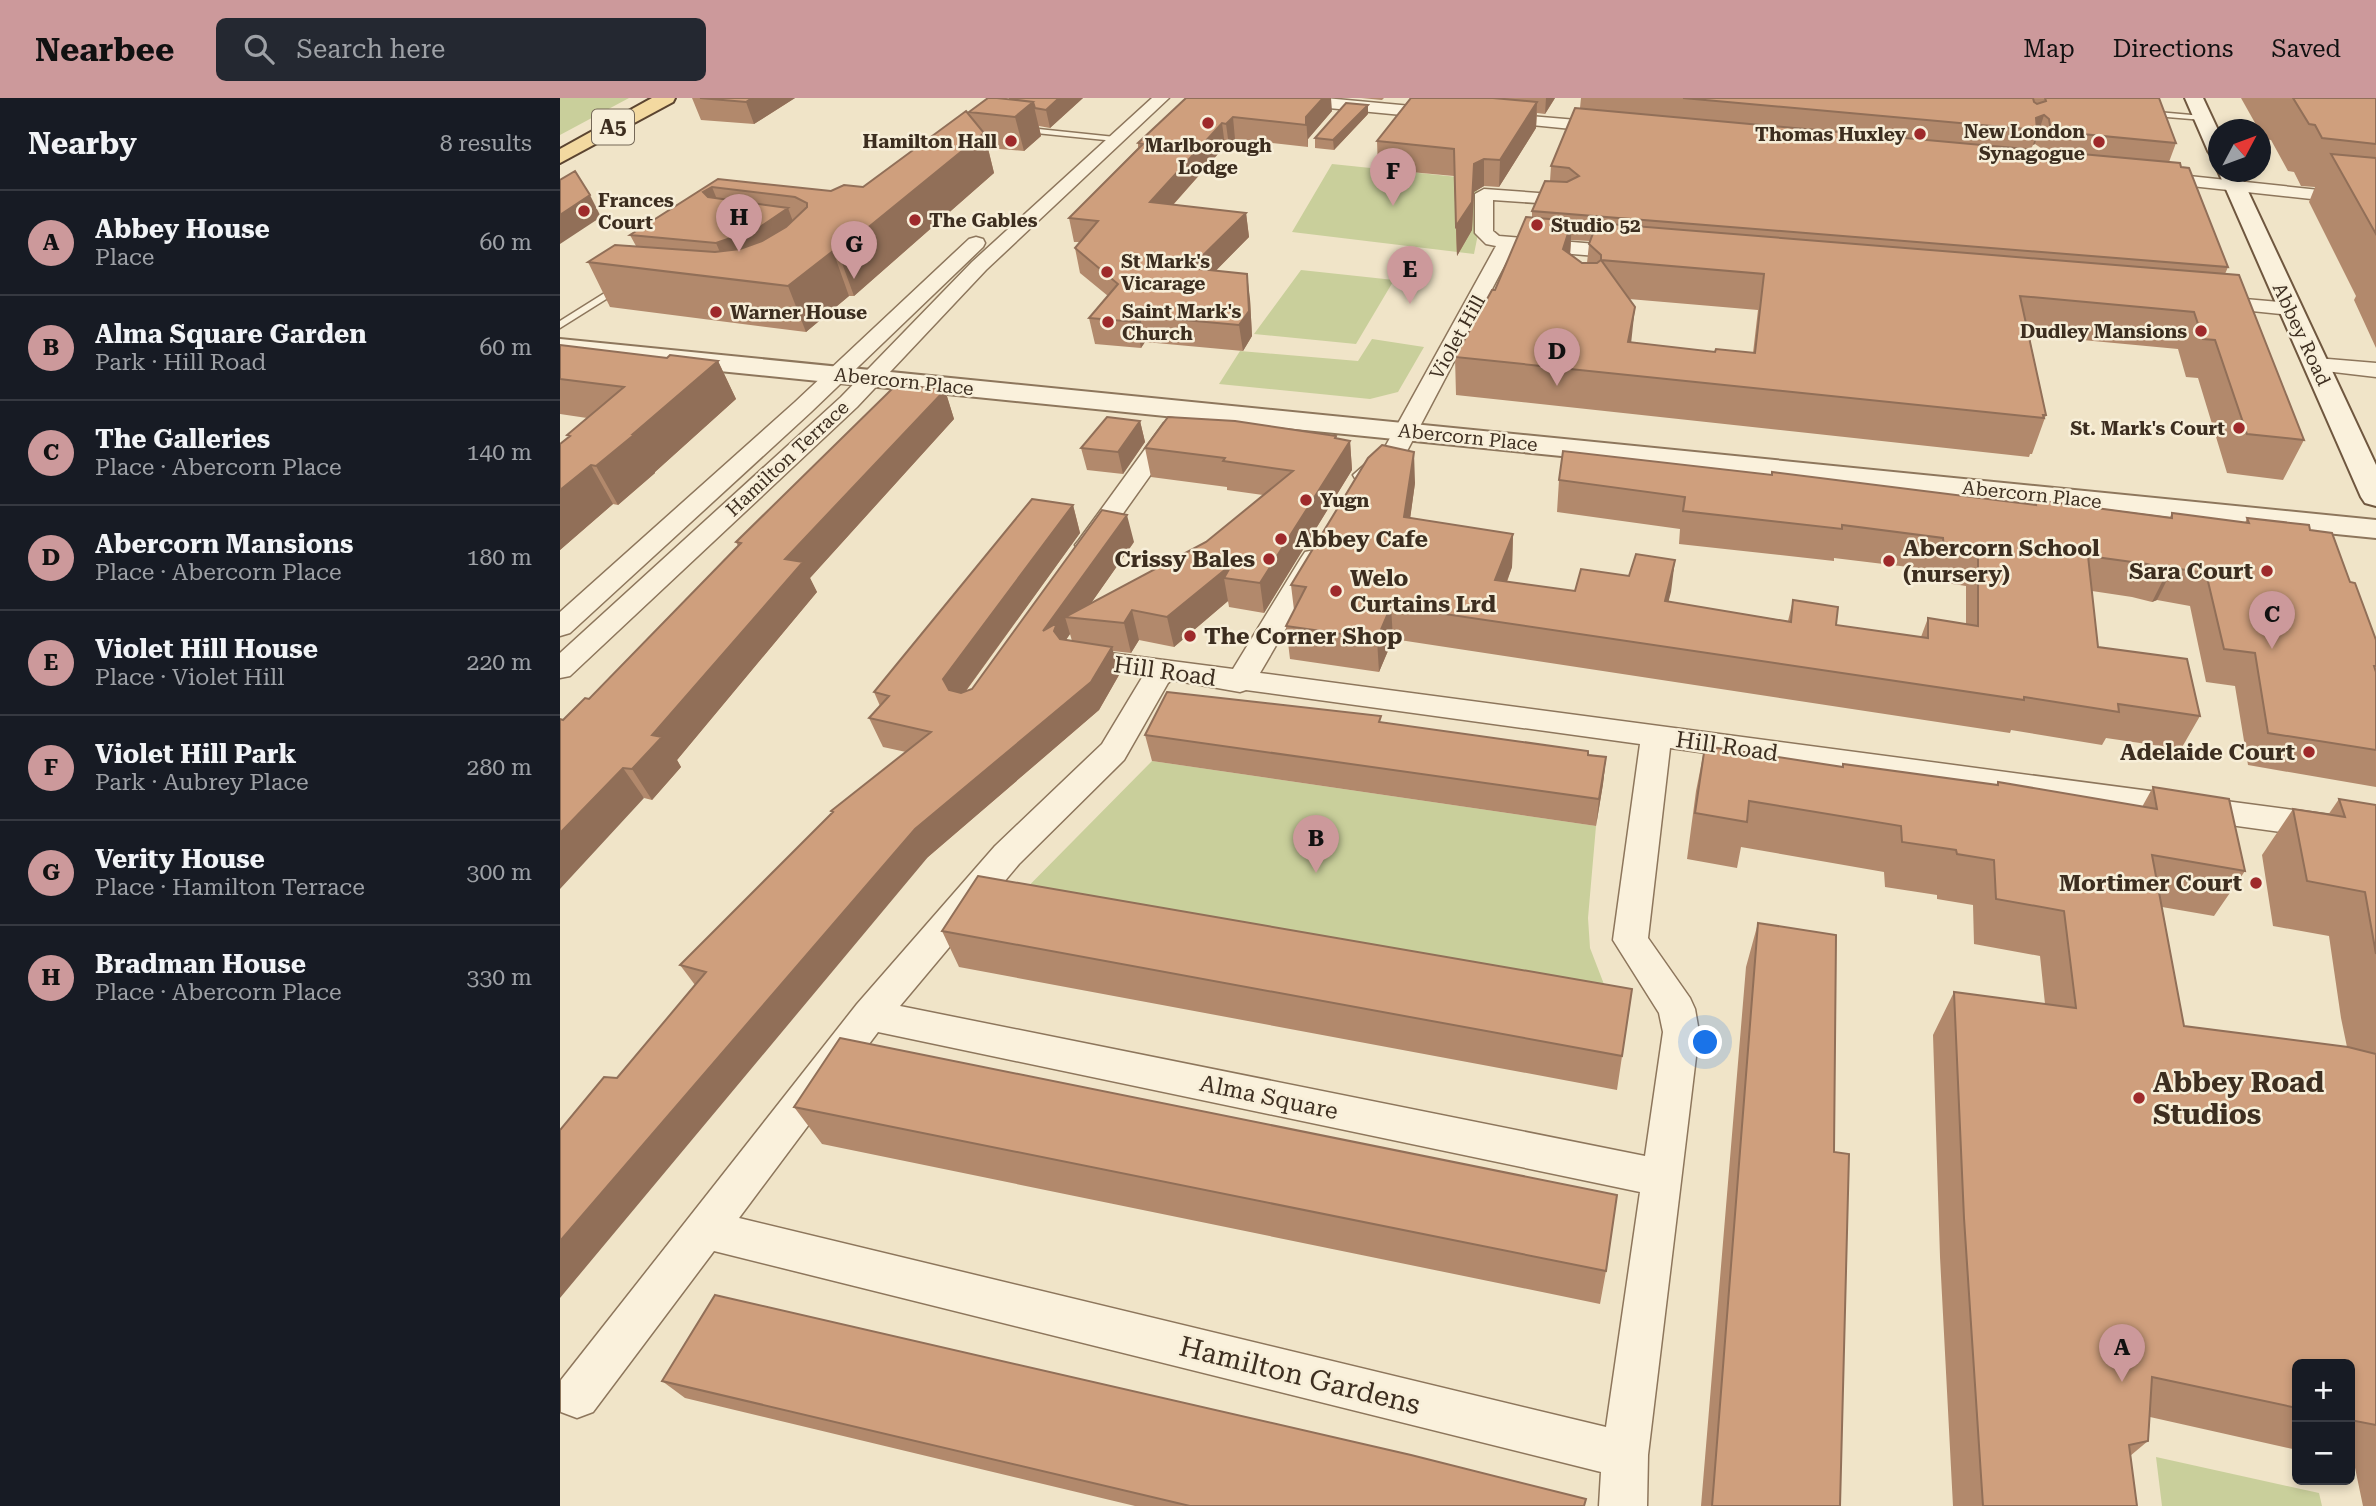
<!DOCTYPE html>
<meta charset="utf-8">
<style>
:root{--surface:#171b24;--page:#242831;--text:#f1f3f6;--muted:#9ea1a6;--line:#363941;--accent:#cc999b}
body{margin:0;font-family:"Roboto Serif",serif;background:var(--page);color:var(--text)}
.controls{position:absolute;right:21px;bottom:21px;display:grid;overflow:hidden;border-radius:10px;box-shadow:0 4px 10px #0003}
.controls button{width:63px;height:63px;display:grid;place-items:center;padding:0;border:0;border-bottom:2px solid var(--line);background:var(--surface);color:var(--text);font:35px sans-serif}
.compass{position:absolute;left:1648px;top:21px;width:63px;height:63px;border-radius:50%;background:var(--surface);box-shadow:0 4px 10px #0003;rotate:49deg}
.you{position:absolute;left:1146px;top:945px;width:24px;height:24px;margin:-18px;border:5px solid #fff;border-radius:50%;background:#1a73e8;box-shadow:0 0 0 10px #1a73e833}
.badge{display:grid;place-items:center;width:46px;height:46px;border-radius:50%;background:var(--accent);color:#111;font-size:23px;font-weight:700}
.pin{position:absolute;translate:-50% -58px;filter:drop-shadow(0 2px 4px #0008)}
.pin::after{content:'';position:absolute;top:37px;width:24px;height:21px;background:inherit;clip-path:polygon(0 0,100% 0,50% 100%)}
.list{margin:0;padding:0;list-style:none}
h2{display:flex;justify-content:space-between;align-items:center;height:91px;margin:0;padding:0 28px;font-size:30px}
h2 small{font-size:23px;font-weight:400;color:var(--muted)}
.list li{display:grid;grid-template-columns:46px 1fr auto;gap:21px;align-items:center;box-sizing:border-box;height:105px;padding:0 28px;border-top:2px solid var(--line)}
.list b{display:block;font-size:26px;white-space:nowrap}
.list p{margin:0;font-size:23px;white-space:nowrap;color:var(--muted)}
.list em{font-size:23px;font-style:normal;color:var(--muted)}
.icon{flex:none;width:38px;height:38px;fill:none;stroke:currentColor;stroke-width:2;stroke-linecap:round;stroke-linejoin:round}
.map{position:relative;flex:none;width:1816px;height:1408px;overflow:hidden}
header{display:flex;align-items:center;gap:42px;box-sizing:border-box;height:98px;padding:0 35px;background:var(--accent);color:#111}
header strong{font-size:33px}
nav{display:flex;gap:38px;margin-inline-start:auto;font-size:24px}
.search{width:490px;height:63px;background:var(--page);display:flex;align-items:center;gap:18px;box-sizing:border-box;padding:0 24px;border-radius:10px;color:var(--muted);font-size:26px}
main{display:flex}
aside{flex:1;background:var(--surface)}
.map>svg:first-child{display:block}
.green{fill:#c9cf9b}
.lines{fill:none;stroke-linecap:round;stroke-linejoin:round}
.service-casing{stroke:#8d765c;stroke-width:3}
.minor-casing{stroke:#8d765c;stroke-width:3}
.tertiary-casing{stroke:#8d765c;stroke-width:4}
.secondary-casing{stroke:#6f573f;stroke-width:4}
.primary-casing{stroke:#5b4430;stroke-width:4}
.service{fill:#faf1dc;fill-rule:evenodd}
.minor{fill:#faf1dc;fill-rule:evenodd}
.tertiary{fill:#faf1dc;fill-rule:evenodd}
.secondary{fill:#faf1dc;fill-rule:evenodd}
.primary{fill:#f3d9a0;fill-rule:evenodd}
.wall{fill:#b2896c;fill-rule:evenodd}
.shaded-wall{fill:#916f58}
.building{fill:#cf9f7d;stroke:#916f58;stroke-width:2}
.poi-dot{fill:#9e2a2b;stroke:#f7eed8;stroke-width:2.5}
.labels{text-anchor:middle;stroke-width:5;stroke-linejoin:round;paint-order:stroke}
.far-poi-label{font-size:19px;font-weight:bold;fill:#3d2e20;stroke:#f7eed8;text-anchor:start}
.far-street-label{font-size:19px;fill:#3d2e20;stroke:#f7eed8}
.shield{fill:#f7eed8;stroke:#756857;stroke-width:2}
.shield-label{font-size:21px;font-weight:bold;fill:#3d2e20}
.poi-label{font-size:23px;font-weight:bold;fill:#3d2e20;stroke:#f7eed8;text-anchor:start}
.street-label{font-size:23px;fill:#3d2e20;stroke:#f7eed8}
.near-poi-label{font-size:28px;font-weight:bold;fill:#3d2e20;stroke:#f7eed8;text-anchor:start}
.near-street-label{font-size:28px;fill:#3d2e20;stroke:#f7eed8}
</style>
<header>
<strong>Nearbee</strong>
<div class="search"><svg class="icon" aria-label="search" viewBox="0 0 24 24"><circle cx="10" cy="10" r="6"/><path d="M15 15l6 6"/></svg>Search here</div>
<nav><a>Map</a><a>Directions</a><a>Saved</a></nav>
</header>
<main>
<aside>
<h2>Nearby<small>8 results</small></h2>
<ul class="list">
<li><span class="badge">A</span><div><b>Abbey House</b><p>Place</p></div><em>60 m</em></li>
<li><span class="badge">B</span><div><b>Alma Square Garden</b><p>Park · Hill Road</p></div><em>60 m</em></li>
<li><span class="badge">C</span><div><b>The Galleries</b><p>Place · Abercorn Place</p></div><em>140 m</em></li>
<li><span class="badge">D</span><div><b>Abercorn Mansions</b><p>Place · Abercorn Place</p></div><em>180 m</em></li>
<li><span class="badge">E</span><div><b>Violet Hill House</b><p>Place · Violet Hill</p></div><em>220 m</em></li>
<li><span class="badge">F</span><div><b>Violet Hill Park</b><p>Park · Aubrey Place</p></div><em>280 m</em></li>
<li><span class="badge">G</span><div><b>Verity House</b><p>Place · Hamilton Terrace</p></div><em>300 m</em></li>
<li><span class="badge">H</span><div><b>Bradman House</b><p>Place · Abercorn Place</p></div><em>330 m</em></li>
</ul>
</aside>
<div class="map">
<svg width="1816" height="1408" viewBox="0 0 1816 1408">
<rect width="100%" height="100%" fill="#f0e4c8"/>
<path class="green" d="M0,0H69L0,37Z
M772,66L917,81L919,131L914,156L732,134Z
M741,172L834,182L796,246L694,236Z
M812,241L864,249L838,294L810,301L659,286L680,253L798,263Z
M592,663L1036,728L1028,820L1030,850L1047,894L442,815Z
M1596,1359L1759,1395L1762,1408H1602Z"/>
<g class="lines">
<g class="service-casing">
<path id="service" d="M1586,13L1643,18L1647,20L1643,22L1583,17Z
M459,29L555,39L559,41L555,43L456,33Z
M59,186L67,188L0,230V223Z"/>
</g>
<g class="minor-casing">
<path id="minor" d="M592,0H609L426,172L297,309L10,578L0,580V555L281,299L412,164Z
M708,0H765L884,11L892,16L884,21L716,5Z
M936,15L1052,25L1060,30L1052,35L930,23L928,20L930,17Z
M1591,74L1816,98V108L1585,83L1582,79Z
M924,91L1006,97L1015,102L1006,107L933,102V133L939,138L1072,149L1082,155L1072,161L953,151L847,353L814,382L805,384L796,382L793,377L825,349L936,148L926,146L915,135V96Z
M416,139L423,141L425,145L423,149L251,314L10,535L0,538V514L235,304L409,141Z
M1650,198L1730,205L1737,207L1740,211L1737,215L1730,217L1643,208L1640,204L1643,200Z
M1756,260L1816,265V279L1748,271L1745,266L1748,261Z
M612,323L620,325L624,330L537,452L528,455L519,452L515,447L519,442L604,325Z
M754,452L763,454L767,460L700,575L1816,723V747L1110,650L1088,840L1130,900L1135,911L1139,934L1088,1357L1087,1408H1039L1041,1374L154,1153L33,1314L17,1320L1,1314V1282L297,906L435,748L542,646L583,578L509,567L505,560L509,553L519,551L673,571L741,460L745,454ZM612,582L680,594L686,592L1080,646L1053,842L1099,915L1103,934L1085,1058L340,908L459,766L564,662L608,585ZM318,934L1080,1094L1046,1329L179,1120Z"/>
</g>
<g class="tertiary-casing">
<path id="tertiary" d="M0,241L1816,422V440L0,257Z"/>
</g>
<g class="secondary-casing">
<path id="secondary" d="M1625,0H1643L1658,32V59L1651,57L1648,53Z
M1658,73L1679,74L1816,367V408L1805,405L1801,399Z"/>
</g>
<g class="primary-casing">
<path id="primary" d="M92,0H115L113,4L0,65V51Z"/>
</g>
<use href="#service" class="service"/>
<use href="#minor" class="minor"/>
<use href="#tertiary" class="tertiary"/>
<use href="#secondary" class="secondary"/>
<use href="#primary" class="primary"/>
</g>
<path class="wall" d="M132,0H235L194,26L141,22Z
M523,0L490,30L479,28L481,38L464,53L428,50L434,75L294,198H289L246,234L50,209L28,164L76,148L70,137L158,81L271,93L303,89L410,19L409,14L450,1Z
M626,0L772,13L748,41V49L675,41L669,48H665L613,107L686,115L689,139L655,173L690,201L692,238L683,253L585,244L581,250L535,246L529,220L548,198L520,175L515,150L520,144H514L509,120L578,50V45Z
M801,0H824L822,2Z
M850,0H995L985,16L977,15L976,30L939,89L924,88L914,94L912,132L897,158L894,78L818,71L817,43Z
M1021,0H1599L1616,45L1609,64L1668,169L1665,176L1744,342L1723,382L1667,375L1638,280L1626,279L1618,251L1469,237L1486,317L1472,356H1470L1469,359L896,297L895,259L935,192L972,120V113L990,83L991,68L1020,10ZM1475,46L1481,50V52L1471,51L1473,47ZM1011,142L1030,143L1029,146L1027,165H1022L1010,156ZM1069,201L1198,212L1193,255L1155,254L1071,245Z
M1681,0H1816V250L1794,202L1796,198L1749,104L1755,89L1741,88L1734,74L1728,73L1711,42L1704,41L1700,35V32H1699Z
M808,16L774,52L755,50V40Z
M0,247L107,260L158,263L176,301L95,374V375L58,407L53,406L0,452V346L9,339L7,337L27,320L0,316Z
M385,292L394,321L250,480L257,494L117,662L121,669L92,702L84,700L3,622L29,601L178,448L176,444Z
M580,323L585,344L563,376L527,372L521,350Z
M776,338L777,341L790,343L792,372L704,515L669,509L668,503L614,549L579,542L571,555L553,553L559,577L539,612L368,759L57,980L135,887L120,867L272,715L271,713L346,654L323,649L309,620L320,608L314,594L513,407L520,435L406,593L412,591L574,444L531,505L646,444L703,397L667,392V389L591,379L585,350ZM510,536L512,543L506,542Z
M1212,377L1473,406L1475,402L1610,419L1612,415L1685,425L1687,420L1750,432L1790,484L1816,542V689L1688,667L1675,588L1646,584L1630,508L1597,502L1592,504L1572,499L1532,493L1538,549L1640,618L1621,651L1546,640L1542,647L1451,632L1450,635L833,541L819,574L730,561L726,528L734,512L731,487L855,385L850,420L953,436L952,469L947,484L1015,493L1069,478L1115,462L1108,504L1228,523L1233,502L1276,527L1361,539L1368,520L1406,526V488L1373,483V472L1274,460V463L1119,446L1120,431L997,414L999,382Z
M822,624L1046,659L1043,686L1036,728L592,663L585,637Z
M1145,648L1282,669L1283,666L1436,687L1438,684L1582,709L1593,689L1685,773L1654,818L1602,809L1624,928L1787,949L1781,920L1769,838L1713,828L1702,757L1733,711L1768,717L1779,701L1816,707V1408H1803L1794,1365L1790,1364V1266H1737V1352L1590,1319L1588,1343L1570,1358L1577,1408H1393L1380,1159L1373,937L1394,894L1485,906L1480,858L1414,846L1413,807L1377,801V797L1325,789L1324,774L1181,749L1177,770L1127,761L1136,693Z
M1198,825L1274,1054L1280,1408H1141L1186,869Z
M382,833L1072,891L1057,992L399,869Z
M234,1009L1046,1173L1040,1206L262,1046Z
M102,1283L1024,1408H575L125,1300Z"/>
<path class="shaded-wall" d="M192,0H235L194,26L186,4Z
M499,0H523L490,30L486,12Z
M763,0H771L772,13L748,41V49L746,19Z
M986,0H995L985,16Z
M473,4L481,38L464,53L455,19Z
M977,4L976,30L939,89L940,62Z
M808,7V16L774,52L773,42Z
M1484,17L1475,46L1473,47L1477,32L1476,20Z
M673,19L675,41L669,48L666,26Z
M662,25L665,48L594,128L590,104Z
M424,35L434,75L294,198L278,154Z
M924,61V88L914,94L912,132L897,158L896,128L914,66Z
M152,89L169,131L143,94Z
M30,97L41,119L0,146V117Z
M228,110L244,153L172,182L156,145Z
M686,115L689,139L634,195L630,170Z
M1012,123L1010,158L1003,151Z
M273,153L289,198L246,234L228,188Z
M687,176L690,201L692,238L683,253L679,227Z
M1075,209L1071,246L1068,244Z
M580,218L585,244L581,250L576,224Z
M158,263L176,301L95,374V375L58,407L36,368Z
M385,292L394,321L250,480L257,494L117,662L121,669L92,702L72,671L92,637L225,461Z
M580,323L585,344L563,376L558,354Z
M776,338L778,362L790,343L792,372L704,515L700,485Z
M854,354L855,385L846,451L844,419Z
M31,367L53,406L0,452V392Z
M513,407L520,435L394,609L383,581Z
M567,417L574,444L520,521L505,519L510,536L503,546L483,533Z
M953,436L952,469L935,515V482Z
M1115,462L1111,494L1100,536L1105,503Z
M672,466L664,480L668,503L614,549L607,519Z
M1613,470L1597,502L1592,504L1608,472Z
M831,508L833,541L819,574L817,541Z
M572,512L579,542L571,555L564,525Z
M552,549L559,577L539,612L368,759L0,1200V1143L355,731Z
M1046,659L1043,686L1036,728L1039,701Z
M63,670L84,700L0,791V735Z"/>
<path class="building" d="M140,0H192L186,4Z
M428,0H437L473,4L455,19L409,14Z
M451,0H499L486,12L475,10L473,4L450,1Z
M626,0H763L746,19V27L673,19L666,26L662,25L590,104L686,115L630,170L687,176L689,213L679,227L580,218L576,224L529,220L558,186L515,150L538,123L509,120L583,46L578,45Z
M851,0H933L977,4L940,62L924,61L914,66L912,104L896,128L894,51L817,43Z
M1123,0H1473L1474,4L1477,6L1486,3L1485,0H1599L1616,45L1491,33L1489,21L1484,17L1476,20L1477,32Z
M1733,0H1816V46L1762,40L1755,27L1749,26Z
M786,5L808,7L773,42L755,40Z
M1015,10L1620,65L1621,69L1629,70L1668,169L972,113L985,83L1007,84L1019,78L1009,70L991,68Z
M406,13L424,35L278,154L273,153L228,188L28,164L55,147L155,154L180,151L202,143L226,129L247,109V105L235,99L152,89L143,94L148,99L228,110L197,131L156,145L70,137L158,81L271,93L284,87L303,89Z
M1771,56L1816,60V136Z
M15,73L30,97L0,117V82Z
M966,119L1012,123L1003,151L1022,165H1037L1041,162L1075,209L1068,244L1155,254L1156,251L1195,255L1204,176L1041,162V157L1029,146L1037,125L1679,177L1744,342L1687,336L1655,242L1643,241L1634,214L1460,198L1486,317H1483L1484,320L895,259L932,192H935Z
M0,247L107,260L110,257L158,263L73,336H75L36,368L31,367L0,392V346L10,338L7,337L64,289L0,281Z
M337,286L385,292L225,461L243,464L92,637L102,639L72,671L63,670L0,735V621L3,622L25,600L29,601L181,445L176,444Z
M547,319L580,323L558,354L521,350Z
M608,319L675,323L776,338L775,340L790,343L700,485L664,480L672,466L607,519L572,512L564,525L505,519L646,444L733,373L663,363L665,360L585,350Z
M822,347L854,354L844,419L953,436L935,482L1015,493L1021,471L1069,478L1076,456L1115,462L1105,503L1231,524L1233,502L1278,509L1276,527L1368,540V520L1418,528V455L1384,450L1383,440L1282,427V431L1123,413L1125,399L999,382L1003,353L1212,377V374L1476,407L1475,402L1612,420V415L1689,425L1687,420L1749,427L1750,432L1772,435L1790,484L1795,485L1816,542V568H1814L1816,574V652L1708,635L1695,555L1664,551L1646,475L1613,470L1608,472L1587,466L1528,458L1538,549L1627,561L1640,618L1558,606L1559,614L1464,599V602L831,508L817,541L726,528L746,489L731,487L808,360Z
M472,401L513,407L383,581L389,592L401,595L412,591L542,412L567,417L483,533L497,525L494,533L500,541L552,549L531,584L355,731L0,1143V1032L44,979L57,980L146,874L120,867L273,714L271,713L371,634L309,620L329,598L314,594Z
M607,594L821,618L819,624L1028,653V657L1046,659L1039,701L585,637Z
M1145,648L1283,669V666L1438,687V684L1597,711L1593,689L1669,701L1685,773L1592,757L1624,928L1788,949L1816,956V1327L1790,1322V1266H1737V1310L1592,1279L1588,1343L1569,1347L1577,1408H1423L1404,1120L1394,894L1516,910L1504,813L1436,801L1434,762L1397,756L1396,752L1342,744L1341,728L1189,703L1187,724L1135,715Z
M1779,701L1816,707V856L1805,794L1747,783L1733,711L1785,719Z
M418,778L1072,891L1062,958L382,833Z
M1198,825L1276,837L1274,1054L1289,1056L1280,1408H1152Z
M280,940L1057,1097L1046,1173L234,1009Z
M155,1197L851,1357L1026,1401L1024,1408H630L102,1283Z"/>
<g class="poi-dot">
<circle cx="648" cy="25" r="7"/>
<circle cx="1360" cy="36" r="7"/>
<circle cx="451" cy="43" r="7"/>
<circle cx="1539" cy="44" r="7"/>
<circle cx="24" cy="113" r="7"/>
<circle cx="355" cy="122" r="7"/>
<circle cx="977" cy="127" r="7"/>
<circle cx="547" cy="174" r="7"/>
<circle cx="156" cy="214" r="7"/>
<circle cx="548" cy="224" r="7"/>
<circle cx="1641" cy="233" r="7"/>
<circle cx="1679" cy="330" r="7"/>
<circle cx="746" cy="402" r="7"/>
<circle cx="721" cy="441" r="7"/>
<circle cx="709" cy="461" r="7"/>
<circle cx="1329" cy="463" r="7"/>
<circle cx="1707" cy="473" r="7"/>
<circle cx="776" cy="493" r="7"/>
<circle cx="630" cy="538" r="7"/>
<circle cx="1749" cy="654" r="7"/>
<circle cx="1696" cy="785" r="7"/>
<circle cx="1579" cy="1000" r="7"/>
</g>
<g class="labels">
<g class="far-poi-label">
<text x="1525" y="40" text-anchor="end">New London<tspan x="1525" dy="22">Synagogue</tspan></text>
<text x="1346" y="43" text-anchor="end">Thomas Huxley</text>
<text x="437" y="50" text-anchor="end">Hamilton Hall</text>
<text x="648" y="54" text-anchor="middle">Marlborough<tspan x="648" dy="22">Lodge</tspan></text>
<text x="38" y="109">Frances<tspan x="38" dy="22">Court</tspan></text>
<text x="369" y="129">The Gables</text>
<text x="991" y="134">Studio 52</text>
<text x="561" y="170">St Mark's<tspan x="561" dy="22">Vicarage</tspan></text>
<text x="562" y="220">Saint Mark's<tspan x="562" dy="22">Church</tspan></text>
<text x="170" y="221">Warner House</text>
<text x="1627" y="240" text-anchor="end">Dudley Mansions</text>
<text x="1665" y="337" text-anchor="end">St. Mark's Court</text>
<text x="760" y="409">Yugn</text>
</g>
<g class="far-street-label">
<text transform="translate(1742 236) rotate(65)" y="7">Abbey Road</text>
<text transform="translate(897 239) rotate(-61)" y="7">Violet Hill</text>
<text transform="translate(344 283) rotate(6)" y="7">Abercorn Place</text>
<text transform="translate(908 339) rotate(6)" y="7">Abercorn Place</text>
<text transform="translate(227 360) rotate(-43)" y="7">Hamilton Terrace</text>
<text transform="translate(1472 396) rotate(6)" y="7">Abercorn Place</text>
</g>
<rect class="shield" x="32" y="11.5" width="42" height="35" rx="5"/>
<g class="shield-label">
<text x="53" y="36">A5</text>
</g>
<g class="poi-label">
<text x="735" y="449">Abbey Cafe</text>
<text x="1343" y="458">Abercorn School<tspan x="1343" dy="26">(nursery)</tspan></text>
<text x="695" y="469" text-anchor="end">Crissy Bales</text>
<text x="1693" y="481" text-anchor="end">Sara Court</text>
<text x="790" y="488">Welo<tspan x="790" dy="26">Curtains Lrd</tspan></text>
<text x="644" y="546">The Corner Shop</text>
<text x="1735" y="662" text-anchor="end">Adelaide Court</text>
<text x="1682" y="793" text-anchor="end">Mortimer Court</text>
</g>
<g class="street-label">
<text transform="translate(605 573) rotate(8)" y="8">Hill Road</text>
<text transform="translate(1167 648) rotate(8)" y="8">Hill Road</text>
<text transform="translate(709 999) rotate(12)" y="8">Alma Square</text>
</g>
<g class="near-poi-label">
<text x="1593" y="994">Abbey Road<tspan x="1593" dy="32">Studios</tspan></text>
</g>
<g class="near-street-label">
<text transform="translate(740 1277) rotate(14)" y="10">Hamilton Gardens</text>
</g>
</g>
</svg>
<div class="controls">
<button>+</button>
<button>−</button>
</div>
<svg class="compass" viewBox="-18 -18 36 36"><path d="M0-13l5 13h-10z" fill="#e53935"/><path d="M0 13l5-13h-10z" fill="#9ea1a6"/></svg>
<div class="you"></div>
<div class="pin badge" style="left:1562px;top:1284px">A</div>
<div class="pin badge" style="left:756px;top:775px">B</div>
<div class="pin badge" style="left:1712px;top:551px">C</div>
<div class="pin badge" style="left:997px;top:288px">D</div>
<div class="pin badge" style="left:850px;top:206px">E</div>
<div class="pin badge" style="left:833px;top:108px">F</div>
<div class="pin badge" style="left:294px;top:181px">G</div>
<div class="pin badge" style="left:179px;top:154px">H</div>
</div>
</main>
